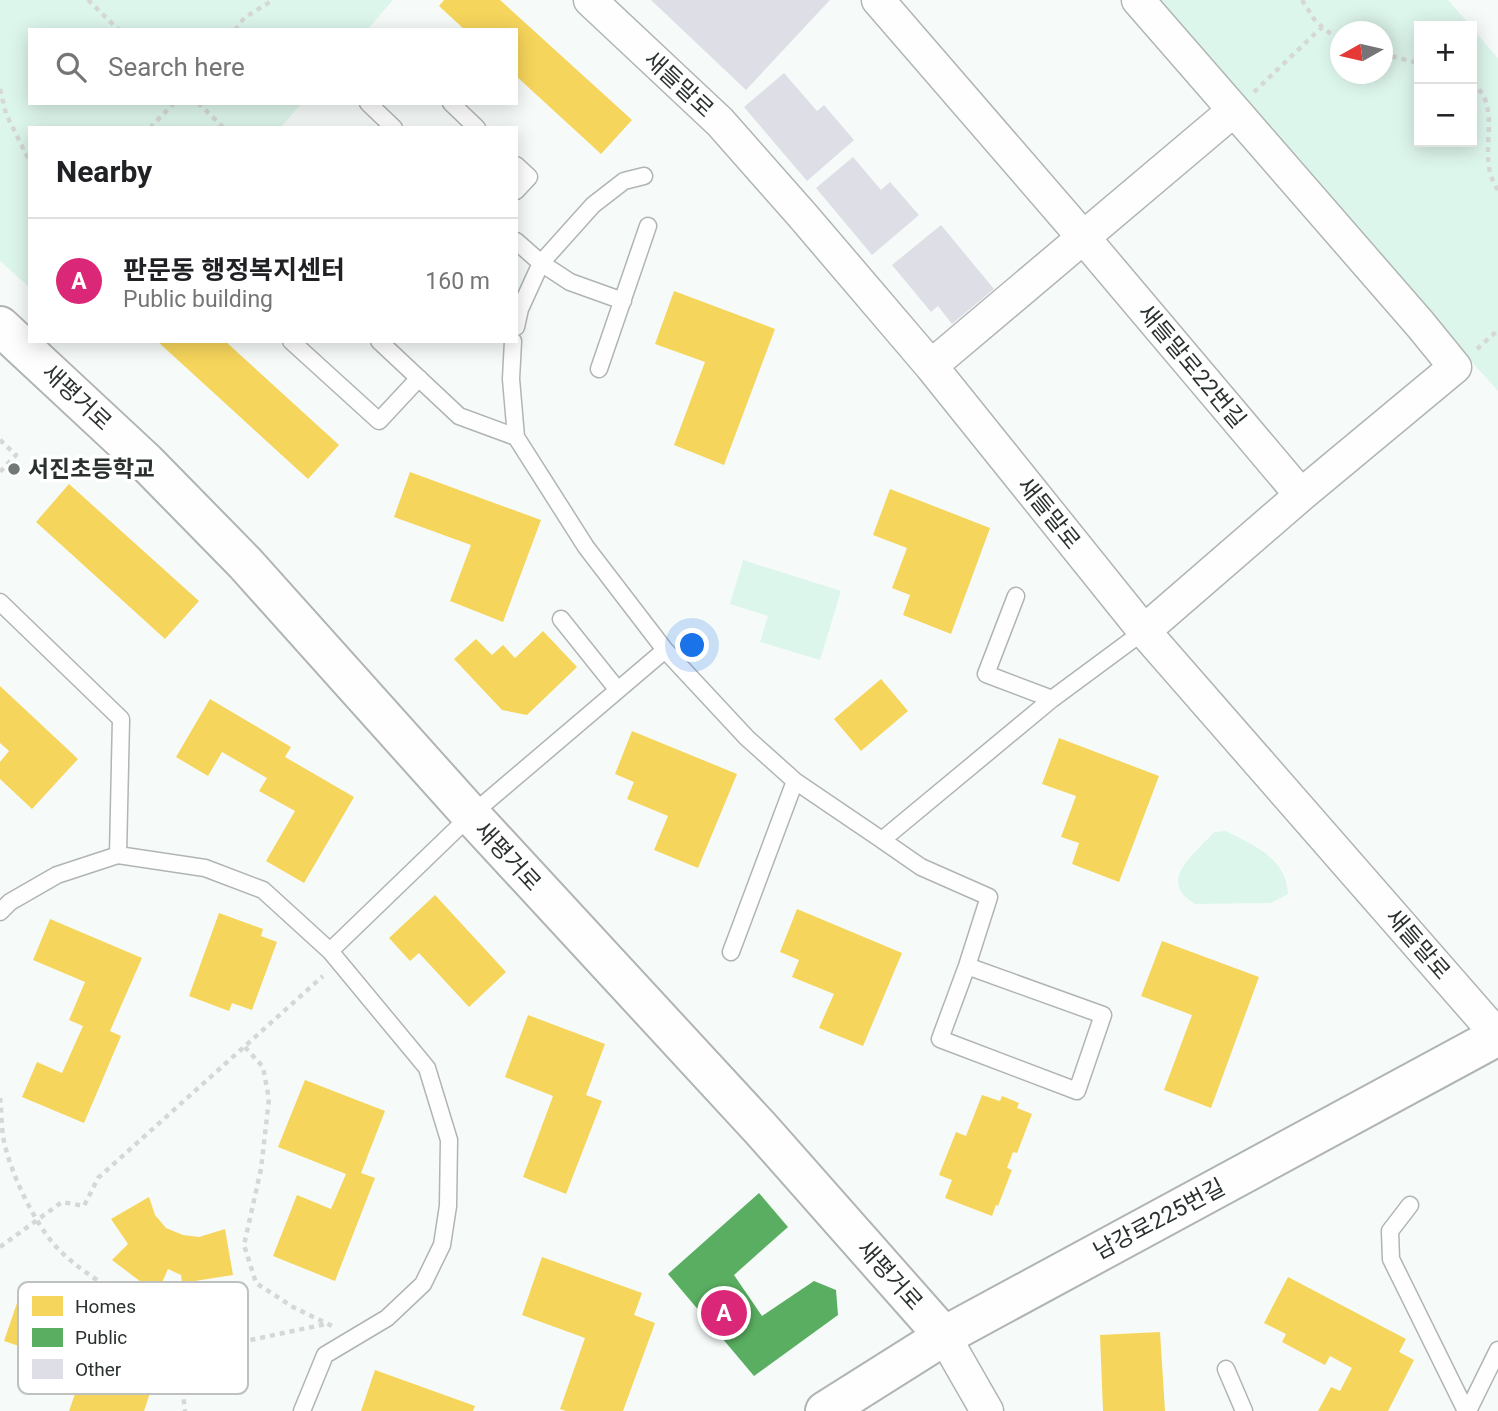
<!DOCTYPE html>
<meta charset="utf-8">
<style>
:root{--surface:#fff;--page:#f6f6f6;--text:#202124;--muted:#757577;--line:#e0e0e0;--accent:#db2777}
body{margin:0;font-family:Roboto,"Noto Sans KR",sans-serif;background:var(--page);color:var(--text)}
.controls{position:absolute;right:21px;top:21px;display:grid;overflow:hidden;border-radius:0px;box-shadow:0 4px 18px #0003}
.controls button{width:63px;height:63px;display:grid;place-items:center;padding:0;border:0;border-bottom:2px solid var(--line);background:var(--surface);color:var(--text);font:35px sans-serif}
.compass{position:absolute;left:1330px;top:21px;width:63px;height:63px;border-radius:50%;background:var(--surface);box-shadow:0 4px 18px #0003;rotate:262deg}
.you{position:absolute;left:693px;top:646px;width:24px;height:24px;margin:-18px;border:5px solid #fff;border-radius:50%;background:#1a73e8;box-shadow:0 0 0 10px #1a73e833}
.badge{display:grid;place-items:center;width:46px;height:46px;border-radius:50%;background:var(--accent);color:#fff;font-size:23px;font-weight:700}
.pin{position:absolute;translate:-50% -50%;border:4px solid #fff;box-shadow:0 2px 7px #0006}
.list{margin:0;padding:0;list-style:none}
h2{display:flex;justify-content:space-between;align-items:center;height:91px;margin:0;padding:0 28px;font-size:30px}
h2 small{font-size:23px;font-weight:400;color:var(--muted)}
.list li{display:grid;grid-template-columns:46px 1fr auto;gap:21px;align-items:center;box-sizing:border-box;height:126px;padding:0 28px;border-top:2px solid var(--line)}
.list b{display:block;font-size:26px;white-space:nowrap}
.list p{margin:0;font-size:23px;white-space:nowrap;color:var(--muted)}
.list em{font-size:23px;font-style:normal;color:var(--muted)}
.icon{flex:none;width:38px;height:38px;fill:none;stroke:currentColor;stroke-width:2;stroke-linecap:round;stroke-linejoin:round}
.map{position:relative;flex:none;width:1498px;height:1411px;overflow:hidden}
.search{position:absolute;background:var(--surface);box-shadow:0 4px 18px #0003;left:28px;top:28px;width:490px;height:77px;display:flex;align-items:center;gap:18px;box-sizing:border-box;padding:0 24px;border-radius:0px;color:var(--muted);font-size:26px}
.panel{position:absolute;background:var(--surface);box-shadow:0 4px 18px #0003;left:28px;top:126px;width:490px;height:217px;border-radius:0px}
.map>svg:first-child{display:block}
.green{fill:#ddf6ec;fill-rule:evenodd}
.homes{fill:#f6d55c}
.public{fill:#5aae61}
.building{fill:#dedee7}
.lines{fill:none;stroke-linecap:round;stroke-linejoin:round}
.lane-casing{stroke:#b0b5b3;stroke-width:19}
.street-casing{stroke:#b0b5b3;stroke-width:35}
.secondary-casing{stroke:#b0b5b3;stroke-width:42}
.path{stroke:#d6d8d7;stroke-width:4.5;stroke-dasharray:5 5;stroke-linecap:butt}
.lane{stroke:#fefefe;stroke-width:16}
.street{stroke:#fefefe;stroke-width:32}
.secondary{stroke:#fefefe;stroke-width:38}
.poi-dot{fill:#717875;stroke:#fff;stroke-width:2.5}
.labels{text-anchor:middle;stroke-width:7;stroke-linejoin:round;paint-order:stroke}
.street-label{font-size:23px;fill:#2a312e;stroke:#fff}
.poi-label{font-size:23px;font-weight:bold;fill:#2a312e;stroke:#fff;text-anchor:start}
.key{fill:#fff;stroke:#bfc1c0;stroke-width:2}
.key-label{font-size:19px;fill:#2a312e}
</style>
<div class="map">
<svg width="1498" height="1411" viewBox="0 0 1498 1411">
<rect width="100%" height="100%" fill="#f6fbf9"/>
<path class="green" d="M0,0H393L367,30H30V103H302L280,128H30V288L0,261Z
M1158,0H1448L1471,26H1419V142H1472V28L1498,58V391L1412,296ZM1340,32H1382V74H1340Z
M743,560L841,591L820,660L760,642L768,616L730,604Z
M1225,831C1253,844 1287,859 1288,894L1271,903L1195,904C1156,881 1194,855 1214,832Z"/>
<path class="homes" d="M444,0H500L632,120L601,154L516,76V30H465L439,6Z
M674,291L775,329L724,465L674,445L705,362L655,344Z
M157,341H225L339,445L308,479Z
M410,472L541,520L503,622L450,601L471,545L394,517Z
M69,484L199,601L165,639L36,522Z
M890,489L990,528L951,634L903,615L910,595L892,588L907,548L873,535Z
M543,631L577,667L527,715L502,710L454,659L476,639L492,655L503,645L515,658Z
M881,679L908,711L861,751L834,719Z
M0,686L78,759L32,809L0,779V762L9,751L0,743Z
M210,699L291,747L285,757L354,797L304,883L266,861L295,811L259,791L267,778L222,752L208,776L176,757Z
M632,731L737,774L698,868L654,850L668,816L627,799L634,782L615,774Z
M1059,738L1159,776L1119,882L1072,864L1079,843L1061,837L1076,796L1042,784Z
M435,895L506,972L469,1007L419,953L410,961L389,938Z
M797,909L902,953L863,1046L819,1028L834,994L792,977L799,960L780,952Z
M219,913L263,929L261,936L277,942L252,1010L232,1003L229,1011L189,996Z
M50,919L142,958L110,1031L121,1036L84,1123L22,1097L37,1062L62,1073L83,1026L69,1020L85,982L33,960Z
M1162,941L1259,977L1211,1108L1164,1090L1192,1015L1141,996Z
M528,1015L605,1044L586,1095L602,1101L566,1194L523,1177L553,1096L505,1077Z
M305,1080L385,1111L361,1173L375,1178L335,1281L273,1256L297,1195L331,1209L346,1174L278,1147Z
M982,1095L1000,1101L1002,1096L1019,1103L1017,1108L1032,1114L1017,1153L1013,1152L1007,1168L1012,1170L998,1206L996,1205L992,1216L945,1198L952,1180L939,1175L956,1132L966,1136Z
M149,1197L155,1215L166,1228L183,1235L199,1237L225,1229L233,1275L182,1283L181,1275L168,1269L157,1294L112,1260L128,1244L111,1219Z
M542,1257L642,1293L634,1315L655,1323L623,1411H566L560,1409L585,1338L522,1315Z
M1288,1277L1406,1339L1399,1352L1414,1360L1388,1411H1318L1331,1387L1340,1391L1352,1368L1330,1356L1325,1365L1282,1342L1286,1334L1264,1323Z
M18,1300L105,1329L101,1343L160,1363L144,1411H69L84,1368L4,1341Z
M1160,1332L1165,1411H1103L1100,1335Z
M375,1370L475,1406L473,1411H361Z"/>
<path class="public" d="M759,1193L788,1227L734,1275L762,1316L814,1281L836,1290L838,1315L754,1376L668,1274Z"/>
<path class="building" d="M651,0H830L746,90Z
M784,73L817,111L824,105L854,140L807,181L744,107Z
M853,157L881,190L890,182L919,215L872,255L816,188Z
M941,225L994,289L952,324L938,306L931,312L892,265Z"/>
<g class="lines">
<g class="lane-casing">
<path id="lane" d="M368,103L394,128
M451,103L477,128
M516,165L529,177L516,191
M516,241L541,263L570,282L623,301
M516,327L520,309L541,263L593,205L624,181L644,176
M291,341L379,421L419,378
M379,341L459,416L516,437
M599,369L648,226
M1016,596L986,674L1052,699
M0,602L121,719L118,855
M561,619L617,689
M665,650L747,738L795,781L882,840L1052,699L1144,631
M882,840L921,867L989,897L967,966L940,1039L1077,1091L1103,1015L967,966
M0,912L10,902L57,875L118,855L205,868L263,890L330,951L427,1068L449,1140L448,1206L442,1245L423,1284L387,1318L325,1355L302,1411
M330,951L471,815L665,650L586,547L516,437L511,379L513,341
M731,952L795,781
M1410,1205L1390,1231L1391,1259L1466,1411
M1226,1369L1244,1411
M1468,1411L1498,1350"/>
</g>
<g class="street-casing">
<path id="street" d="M590,0L720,122L803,216L931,366L1144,631L1498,1036
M878,0L1083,237L1301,495
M1138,0L1420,324L1455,367L1301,495L1144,631
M931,366L1233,111
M944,1336L987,1411"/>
</g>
<g class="secondary-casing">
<path id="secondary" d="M0,326L146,462L245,563L471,815L761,1129L944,1336
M825,1411L944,1336L1498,1036"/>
</g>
<path class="path" d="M88,0L119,30
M1302,0L1316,22L1340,41
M235,30L244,18L273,0
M1382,54L1419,63
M1472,82C1475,86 1480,90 1483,95C1498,123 1477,160 1498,190
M0,89L6,114L30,162
M1254,92L1322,27
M198,103L224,128
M150,128L174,103
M1477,349L1498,330
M0,440L16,455L0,472
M245,1047L263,1067L269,1099L261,1169L244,1245L256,1283L293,1307L332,1326
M0,1098C2,1113 1,1131 5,1146C13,1177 32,1217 52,1242C91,1289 163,1303 179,1368C183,1382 183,1397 185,1411
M0,1247L62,1202L84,1206L98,1178L323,976
M153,1322L199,1335L241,1342L326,1324"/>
<use href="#lane" class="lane"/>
<use href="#street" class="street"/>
<use href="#secondary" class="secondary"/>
</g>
<circle class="poi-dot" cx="14" cy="469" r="7"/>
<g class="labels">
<g class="street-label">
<text transform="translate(679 84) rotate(43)" y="8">새들말로</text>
<text transform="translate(1192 366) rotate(50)" y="8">새들말로22번길</text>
<text transform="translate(77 397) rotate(43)" y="8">새평거로</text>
<text transform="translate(1049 513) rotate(51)" y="8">새들말로</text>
<text transform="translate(508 856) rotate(47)" y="8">새평거로</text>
<text transform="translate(1418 944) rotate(49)" y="8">새들말로</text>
<text transform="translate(1159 1219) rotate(-28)" y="8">남강로225번길</text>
<text transform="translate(890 1275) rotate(48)" y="8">새평거로</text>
</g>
<g class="poi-label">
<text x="28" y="477">서진초등학교</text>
</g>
</g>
<rect x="18" y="1282" width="230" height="112" rx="10" class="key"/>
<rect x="32" y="1296" width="31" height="20" fill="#f6d55c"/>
<rect x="32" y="1328" width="31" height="19" fill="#5aae61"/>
<rect x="32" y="1359" width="31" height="20" fill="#dedee7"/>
<g class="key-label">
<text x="75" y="1313">Homes</text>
<text x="75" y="1344">Public</text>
<text x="75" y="1376">Other</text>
</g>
</svg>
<div class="controls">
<button>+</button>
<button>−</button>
</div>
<svg class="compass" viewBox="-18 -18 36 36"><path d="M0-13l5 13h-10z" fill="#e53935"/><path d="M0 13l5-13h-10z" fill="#757577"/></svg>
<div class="you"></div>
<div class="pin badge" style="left:724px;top:1313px">A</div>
<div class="search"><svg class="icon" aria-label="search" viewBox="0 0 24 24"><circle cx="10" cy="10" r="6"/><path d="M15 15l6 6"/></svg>Search here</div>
<section class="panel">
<h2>Nearby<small></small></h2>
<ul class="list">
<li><span class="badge">A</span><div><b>판문동 행정복지센터</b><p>Public building</p></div><em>160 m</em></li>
</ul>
</section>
</div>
